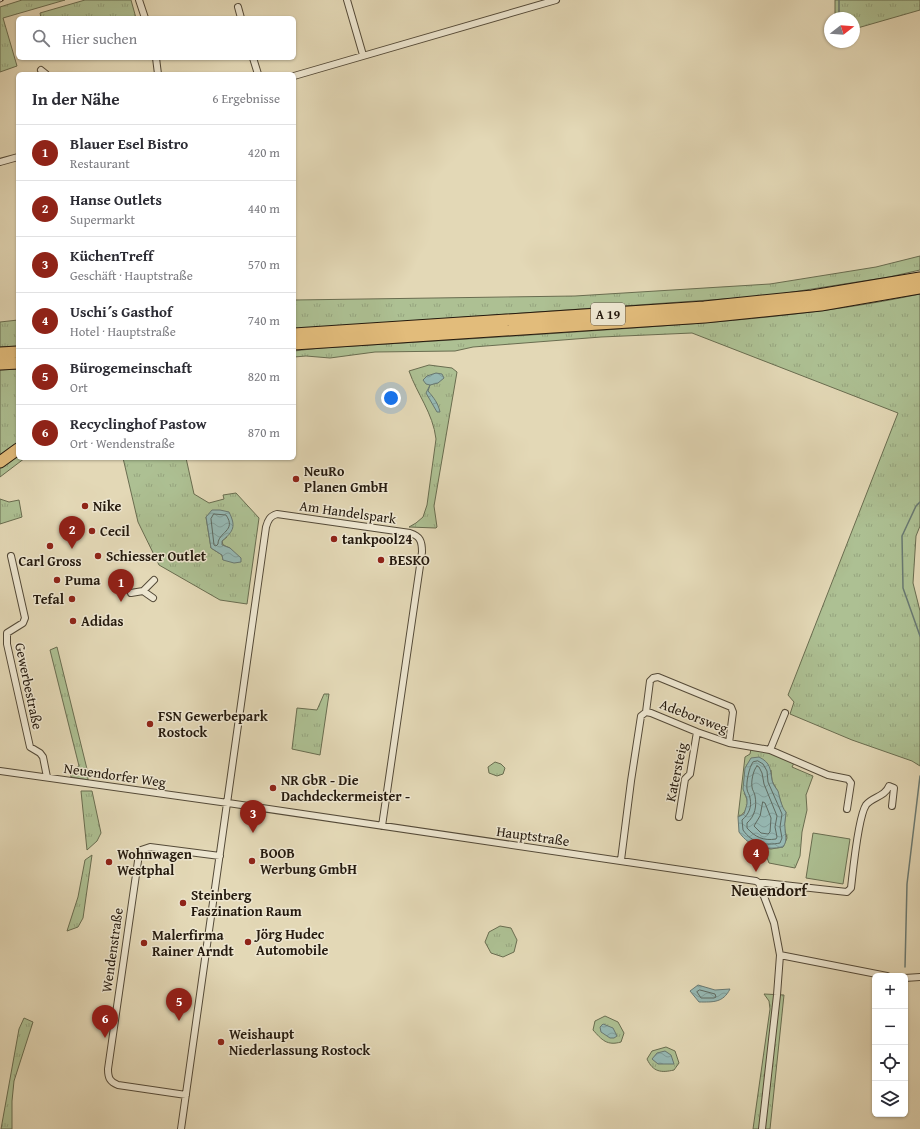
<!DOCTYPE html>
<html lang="de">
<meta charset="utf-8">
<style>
:root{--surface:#fff;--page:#f2f2f3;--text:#2b2b33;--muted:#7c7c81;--line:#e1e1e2;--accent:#8f2418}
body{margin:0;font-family:"Gentium Book Plus",serif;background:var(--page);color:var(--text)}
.controls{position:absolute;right:12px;bottom:12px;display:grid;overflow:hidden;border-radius:6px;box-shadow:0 1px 3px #0004}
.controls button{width:36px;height:36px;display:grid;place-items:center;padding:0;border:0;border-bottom:1px solid var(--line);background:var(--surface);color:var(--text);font:20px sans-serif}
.compass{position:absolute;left:824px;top:12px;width:36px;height:36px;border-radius:50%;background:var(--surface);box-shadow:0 1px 3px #0004;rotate:73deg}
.you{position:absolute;left:391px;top:398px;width:14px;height:14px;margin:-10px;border:3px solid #fff;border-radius:50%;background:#1a73e8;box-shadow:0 0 0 6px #1a73e833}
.badge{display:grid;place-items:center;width:26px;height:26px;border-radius:50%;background:var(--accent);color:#fff;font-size:13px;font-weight:700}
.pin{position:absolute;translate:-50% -33px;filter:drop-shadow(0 1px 2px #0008)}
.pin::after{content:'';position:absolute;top:21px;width:14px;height:12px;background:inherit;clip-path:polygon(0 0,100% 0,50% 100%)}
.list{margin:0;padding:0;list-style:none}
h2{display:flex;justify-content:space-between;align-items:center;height:52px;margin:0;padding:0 16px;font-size:17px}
h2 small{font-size:13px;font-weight:400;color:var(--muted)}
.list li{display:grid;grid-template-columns:26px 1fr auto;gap:12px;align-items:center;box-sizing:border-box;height:56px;padding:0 16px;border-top:1px solid var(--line)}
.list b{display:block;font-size:15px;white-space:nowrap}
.list p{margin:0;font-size:13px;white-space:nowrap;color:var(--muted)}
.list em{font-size:13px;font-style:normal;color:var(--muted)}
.icon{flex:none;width:22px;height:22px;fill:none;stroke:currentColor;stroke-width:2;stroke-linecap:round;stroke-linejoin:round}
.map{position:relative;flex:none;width:920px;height:1129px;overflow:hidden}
.search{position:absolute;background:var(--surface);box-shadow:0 1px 3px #0004;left:16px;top:16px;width:280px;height:44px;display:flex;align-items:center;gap:10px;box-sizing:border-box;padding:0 14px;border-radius:6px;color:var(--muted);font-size:15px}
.panel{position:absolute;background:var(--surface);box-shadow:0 1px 3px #0004;left:16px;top:72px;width:280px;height:388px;border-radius:6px}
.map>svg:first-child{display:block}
.grass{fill:url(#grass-tufts);stroke:#696d50;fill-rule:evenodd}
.garden{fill:#adc093;stroke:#696d50}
.water{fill:url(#water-waves);stroke:#697972}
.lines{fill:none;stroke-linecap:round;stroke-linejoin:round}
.shore{stroke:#5e6a61;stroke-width:1}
.stream{stroke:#697972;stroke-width:1.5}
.street-casing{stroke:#544a38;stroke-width:8}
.highway-casing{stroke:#251a0e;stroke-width:13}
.street{stroke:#ede6d0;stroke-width:6}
.highway{stroke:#e2bc7b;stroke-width:11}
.rail-casing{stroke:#251a0e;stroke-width:3}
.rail{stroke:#ede6d0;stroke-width:1.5;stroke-dasharray:4.5;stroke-linecap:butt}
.poi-dot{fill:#8f2418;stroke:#ede6d0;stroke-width:1.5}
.labels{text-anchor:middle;stroke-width:3;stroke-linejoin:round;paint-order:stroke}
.shield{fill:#ede6d0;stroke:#615748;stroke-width:1}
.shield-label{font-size:13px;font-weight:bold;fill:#251a0e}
.poi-label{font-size:14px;font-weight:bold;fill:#251a0e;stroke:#ede6d0;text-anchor:start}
.street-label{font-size:14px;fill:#251a0e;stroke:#ede6d0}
.quarter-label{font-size:16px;font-weight:bold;fill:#251a0e;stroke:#ede6d0}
</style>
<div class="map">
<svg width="920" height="1129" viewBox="0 0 920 1129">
<defs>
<pattern id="grass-tufts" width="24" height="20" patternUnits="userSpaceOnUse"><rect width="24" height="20" fill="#adc093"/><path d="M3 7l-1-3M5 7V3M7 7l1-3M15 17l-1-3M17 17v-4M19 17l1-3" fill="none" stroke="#95a47e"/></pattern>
<pattern id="water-waves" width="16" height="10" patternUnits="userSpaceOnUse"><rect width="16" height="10" fill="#96b9b4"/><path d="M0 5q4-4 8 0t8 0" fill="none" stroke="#819e9a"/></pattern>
</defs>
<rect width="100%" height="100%" fill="#e3d8b6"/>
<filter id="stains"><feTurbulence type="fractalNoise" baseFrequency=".005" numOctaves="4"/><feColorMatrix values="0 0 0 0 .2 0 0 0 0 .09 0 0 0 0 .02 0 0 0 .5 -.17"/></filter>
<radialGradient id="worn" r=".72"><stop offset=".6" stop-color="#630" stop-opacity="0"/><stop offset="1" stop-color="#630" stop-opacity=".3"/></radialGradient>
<path class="grass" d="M22,0H65L3,18L17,66L0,72V7Z
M85,0H131L136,18H41L40,13Z
M835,0H920V10L854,29V18H835Z
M920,256V270L889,277L767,296L294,329V300L575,296L770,284L876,267Z
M920,294V526L916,536L913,583L920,611V766L912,761L852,740L790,714L794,702L788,695L898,413L692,333L601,337L473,347L455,351L375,352L330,358L306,356L294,357V351L320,348C420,342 519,336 619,329C720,322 821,315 920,294Z
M18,320V346L0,347V322Z
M429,365L452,368L457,372L434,506L437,527L436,528L409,527L416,523L423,517L427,505L436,439C433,413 417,394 409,371Z
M18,369V445L0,459V370Z
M18,452V458H25L0,477V464Z
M123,458H186L194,494L209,503L224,499L223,495L236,493L259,518L247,604L220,600L159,565L138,522ZM206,517L227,537L222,541L223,545L230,548L223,560L222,555L211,548Z
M0,499L9,502L19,500L22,517L0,524Z
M57,647L87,769L88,780L71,777L70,771L79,766L50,650Z
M324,694H329L320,755L292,749L297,708L317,710Z
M751,749L769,752L794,763L792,767L813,776L806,795L807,810L802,832L800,856L795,868L769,863L766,855L755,846L771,849L783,847L787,838L784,827L786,812L783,809L777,790L772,781L771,770L744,793C750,802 748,812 738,817L745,757L750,754Z
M495,762L501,764L505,768L503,774L497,776L489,773L488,767Z
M81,791H92L101,833L97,841L87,850Z
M92,855L83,918L78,927L67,931L78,897L85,860Z
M500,926L511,928L517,940L514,952L503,957L491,953L485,942L489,932Z
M764,994L784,995L770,1129H753L770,1009L769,1001Z
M605,1016L618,1022L624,1033L621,1042C607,1046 602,1040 593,1030L595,1021Z
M24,1018L33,1022L14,1081L12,1101V1129H1L19,1029Z
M666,1047L675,1051L679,1063L674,1070C661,1073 653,1072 647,1059L652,1051Z"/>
<path class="garden" d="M813,833L850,839L843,884L806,878Z"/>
<path class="water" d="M436,373L442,374L444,378L438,383L430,385L428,391C434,398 438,403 440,412H437L426,393L430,385L426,384L423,380L427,376Z
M212,510H220L229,512C236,526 234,531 222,541V545L230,548L241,558V562L234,563L223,560L222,555L211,548L206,517Z
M759,757C771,763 770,769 772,780C773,785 776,788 778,791C780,798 781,806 786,812C786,817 784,823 785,828C785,836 788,840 783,847C765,850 750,848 739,832L738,817L744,814L747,804V799L743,789L745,768L751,758Z
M698,985L715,990L730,989C723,1003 713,1002 699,1002L690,991Z
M603,1024L613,1028L617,1036L614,1038H610L601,1032L600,1027Z
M665,1051L671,1055L674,1064H658L652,1059L657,1053Z"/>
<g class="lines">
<path class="shore" d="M214,514L226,515C237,531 218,532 218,544L216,546L214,545L211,519Z
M758,761L763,764L767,771L768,782L782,814L780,827L782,838L780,843C765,846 752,843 743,830L742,820C749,814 752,807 750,798C750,795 747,792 747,789C746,783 749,767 753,762Z
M757,766L759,767L762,773L764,784L777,816L775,827L777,837L776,839C763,841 755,837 747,828V823C755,816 757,806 755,796C755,793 752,790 752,787C751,782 753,770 757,766Z
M763,802L765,803L771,818L770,832L768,834L761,833L754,826L760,816Z
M700,990L715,994L716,997L714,998H701L697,992Z"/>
<path class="stream" d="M839,12V0
M920,502L916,506L902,536L903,588L920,636
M905,967L907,884L920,776"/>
<g class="street-casing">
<path id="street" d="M139,0L145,18
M347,0L363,55
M238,7L241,18
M156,58L158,74
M253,58L258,74
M41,70L46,74
M294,76L556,0
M0,162L18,157
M11,556L25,618L23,623L7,633V644L30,747L40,753L43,757L47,777
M143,591L154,580
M131,593L143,591L153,598
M646,712L650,681L653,678L658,677L731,707L733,712L729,743
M770,750L785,713
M0,771L228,803L756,881L759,883L774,923L780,955L777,995L762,1129
M679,817L685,779L690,774L697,732
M621,860L631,781L641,716L646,712L651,713L697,732L729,743L770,750L828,775L848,779L851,783L847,809
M759,883H765L847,892L851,888C853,871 858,817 866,805C872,797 885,797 889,786L894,788L892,806
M780,955L887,976
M905,978L920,977
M186,1095L118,1085C110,1082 108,1078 108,1069L139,854L141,850L150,847L220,856
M181,1129L266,527C268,520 270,516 277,514L410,533C420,536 422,541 422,552L382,826"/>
</g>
<g class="highway-casing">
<path id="highway" d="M294,334L704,307L812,296L920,278
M294,344L705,317L821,305L920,288
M0,353L18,352
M0,364L18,363
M0,462L18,449"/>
</g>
<use href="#street" class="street"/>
<use href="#highway" class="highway"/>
<g class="rail-casing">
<path id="rail" d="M0,1L2,0"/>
</g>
<use href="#rail" class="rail"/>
</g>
<g class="poi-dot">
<circle cx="296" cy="479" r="4"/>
<circle cx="85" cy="506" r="4"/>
<circle cx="92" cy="531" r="4"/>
<circle cx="334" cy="539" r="4"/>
<circle cx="50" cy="546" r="4"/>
<circle cx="98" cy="556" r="4"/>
<circle cx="381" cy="560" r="4"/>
<circle cx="57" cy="580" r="4"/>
<circle cx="72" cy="599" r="4"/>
<circle cx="73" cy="621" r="4"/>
<circle cx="150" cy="724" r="4"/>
<circle cx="273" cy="788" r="4"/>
<circle cx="252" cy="861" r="4"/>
<circle cx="109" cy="862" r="4"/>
<circle cx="183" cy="903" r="4"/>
<circle cx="248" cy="942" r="4"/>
<circle cx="144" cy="943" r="4"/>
<circle cx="221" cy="1042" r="4"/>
</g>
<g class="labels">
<rect class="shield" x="591" y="303" width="34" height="22" rx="3"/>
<g class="shield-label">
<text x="608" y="319">A 19</text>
</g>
<g class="poi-label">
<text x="304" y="476">NeuRo<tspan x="304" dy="16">Planen GmbH</tspan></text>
<text x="93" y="511">Nike</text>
<text x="100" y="536">Cecil</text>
<text x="342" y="544">tankpool24</text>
<text x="106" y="561">Schiesser Outlet</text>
<text x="389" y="565">BESKO</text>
<text x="50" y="566" text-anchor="middle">Carl Gross</text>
<text x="65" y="585">Puma</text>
<text x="64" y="604" text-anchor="end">Tefal</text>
<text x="81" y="626">Adidas</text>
<text x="158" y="721">FSN Gewerbepark<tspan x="158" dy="16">Rostock</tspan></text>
<text x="281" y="785">NR GbR - Die<tspan x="281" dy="16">Dachdeckermeister -</tspan></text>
<text x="260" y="858">BOOB<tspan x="260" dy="16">Werbung GmbH</tspan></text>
<text x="117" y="859">Wohnwagen<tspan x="117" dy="16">Westphal</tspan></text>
<text x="191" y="900">Steinberg<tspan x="191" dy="16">Faszination Raum</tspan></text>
<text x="256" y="939">Jörg Hudec<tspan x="256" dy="16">Automobile</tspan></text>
<text x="152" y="940">Malerfirma<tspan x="152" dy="16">Rainer Arndt</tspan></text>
<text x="229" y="1039">Weishaupt<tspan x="229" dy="16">Niederlassung Rostock</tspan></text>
</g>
<g class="street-label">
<text transform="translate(348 512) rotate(8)" y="5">Am Handelspark</text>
<text transform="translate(29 686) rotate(78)" y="5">Gewerbestraße</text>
<text transform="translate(694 716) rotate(21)" y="5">Adeborsweg</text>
<text transform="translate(676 772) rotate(-78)" y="5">Katersteig</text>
<text transform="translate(115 775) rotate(8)" y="5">Neuendorfer Weg</text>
<text transform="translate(533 836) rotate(8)" y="5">Hauptstraße</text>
<text transform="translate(112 950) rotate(-82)" y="5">Wendenstraße</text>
</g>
<g class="quarter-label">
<text x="769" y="896">Neuendorf</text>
</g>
</g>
<rect width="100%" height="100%" filter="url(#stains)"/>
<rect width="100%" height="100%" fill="url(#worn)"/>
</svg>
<div class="controls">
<button>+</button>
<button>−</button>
<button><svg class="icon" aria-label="locate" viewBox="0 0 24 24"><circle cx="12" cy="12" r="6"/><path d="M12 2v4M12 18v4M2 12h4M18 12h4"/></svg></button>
<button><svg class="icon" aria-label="layers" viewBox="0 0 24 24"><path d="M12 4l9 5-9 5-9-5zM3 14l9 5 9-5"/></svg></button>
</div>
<svg class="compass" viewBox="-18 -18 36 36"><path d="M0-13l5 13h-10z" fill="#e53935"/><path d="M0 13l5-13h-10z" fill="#7c7c81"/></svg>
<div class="you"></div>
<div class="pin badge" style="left:121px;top:602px">1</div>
<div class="pin badge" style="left:72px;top:549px">2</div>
<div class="pin badge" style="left:253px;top:833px">3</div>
<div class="pin badge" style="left:756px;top:872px">4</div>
<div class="pin badge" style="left:179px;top:1021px">5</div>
<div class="pin badge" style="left:105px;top:1038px">6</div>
<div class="search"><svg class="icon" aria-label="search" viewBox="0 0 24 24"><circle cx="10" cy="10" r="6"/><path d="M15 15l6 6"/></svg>Hier suchen</div>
<section class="panel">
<h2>In der Nähe<small>6 Ergebnisse</small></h2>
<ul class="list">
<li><span class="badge">1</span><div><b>Blauer Esel Bistro</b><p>Restaurant</p></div><em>420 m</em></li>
<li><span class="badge">2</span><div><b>Hanse Outlets</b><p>Supermarkt</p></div><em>440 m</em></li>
<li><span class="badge">3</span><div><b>KüchenTreff</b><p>Geschäft · Hauptstraße</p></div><em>570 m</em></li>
<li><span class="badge">4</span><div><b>Uschi´s Gasthof</b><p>Hotel · Hauptstraße</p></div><em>740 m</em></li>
<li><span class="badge">5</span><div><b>Bürogemeinschaft</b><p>Ort</p></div><em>820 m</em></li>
<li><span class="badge">6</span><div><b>Recyclinghof Pastow</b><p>Ort · Wendenstraße</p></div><em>870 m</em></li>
</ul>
</section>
</div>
